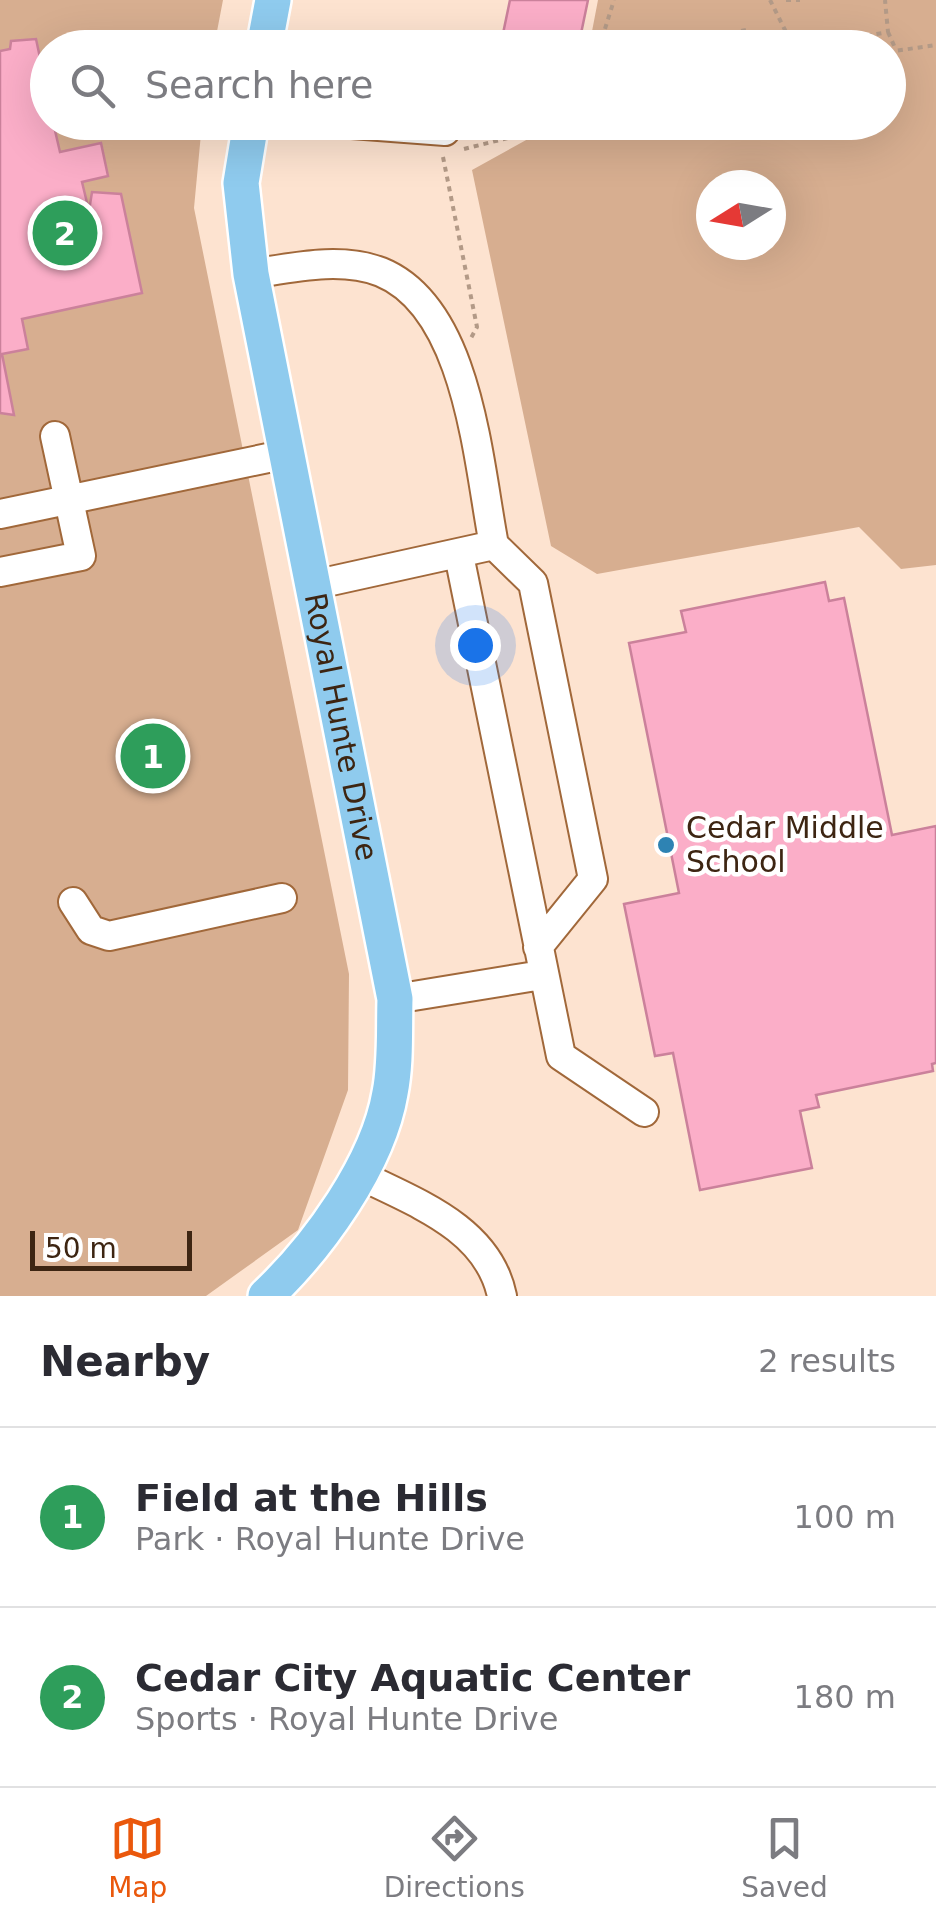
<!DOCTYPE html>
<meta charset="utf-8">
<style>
:root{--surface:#fff;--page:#f2f2f3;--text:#2b2b33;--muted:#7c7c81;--line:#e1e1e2;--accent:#ea580c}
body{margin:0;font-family:"DejaVu Sans",sans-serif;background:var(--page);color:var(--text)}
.compass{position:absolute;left:696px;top:170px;width:90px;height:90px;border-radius:50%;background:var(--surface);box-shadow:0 10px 40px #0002;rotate:259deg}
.scale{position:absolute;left:30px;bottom:25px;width:162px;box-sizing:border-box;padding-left:10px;border:5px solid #3d2512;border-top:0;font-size:28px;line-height:35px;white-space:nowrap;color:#3d2512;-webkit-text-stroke:8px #fff;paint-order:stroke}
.you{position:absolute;left:475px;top:645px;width:35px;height:35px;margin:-25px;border:8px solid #fff;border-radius:50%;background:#1a73e8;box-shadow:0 0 0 15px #1a73e833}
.badge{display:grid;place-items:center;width:65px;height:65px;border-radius:50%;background:var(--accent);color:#fff;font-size:32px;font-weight:700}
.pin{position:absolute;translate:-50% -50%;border:5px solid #fff;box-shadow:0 2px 10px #0006}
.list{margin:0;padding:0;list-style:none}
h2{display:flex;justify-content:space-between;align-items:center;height:130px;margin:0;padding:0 40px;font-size:42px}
h2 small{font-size:32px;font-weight:400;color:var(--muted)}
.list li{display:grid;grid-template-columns:65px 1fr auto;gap:30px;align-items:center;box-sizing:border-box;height:180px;padding:0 40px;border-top:2px solid var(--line)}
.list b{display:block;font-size:38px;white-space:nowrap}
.list p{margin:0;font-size:32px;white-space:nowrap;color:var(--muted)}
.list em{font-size:32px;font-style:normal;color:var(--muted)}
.icon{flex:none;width:55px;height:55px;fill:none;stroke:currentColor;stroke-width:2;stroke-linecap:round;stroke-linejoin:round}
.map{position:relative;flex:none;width:936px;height:1296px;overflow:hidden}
.search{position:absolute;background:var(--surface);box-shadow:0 10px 40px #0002;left:30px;right:30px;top:30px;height:110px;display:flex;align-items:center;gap:25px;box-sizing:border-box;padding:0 35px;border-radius:55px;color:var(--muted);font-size:38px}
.sheet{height:490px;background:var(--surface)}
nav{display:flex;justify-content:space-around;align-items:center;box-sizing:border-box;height:140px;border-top:2px solid var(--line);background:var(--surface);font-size:28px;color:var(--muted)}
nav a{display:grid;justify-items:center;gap:5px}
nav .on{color:var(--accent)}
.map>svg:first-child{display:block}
.green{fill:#d7ae90;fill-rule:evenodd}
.building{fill:#fbaec8;stroke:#cb819b;stroke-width:2.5}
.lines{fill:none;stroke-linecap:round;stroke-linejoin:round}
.minor-casing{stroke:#a1683a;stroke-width:32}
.major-casing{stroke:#fff;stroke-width:40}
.path{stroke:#b39a87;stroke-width:4;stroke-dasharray:5 5;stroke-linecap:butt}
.minor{stroke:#fff;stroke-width:28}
.major{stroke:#8fcbee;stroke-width:35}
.poi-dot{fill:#2e83b3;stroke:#fff;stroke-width:4}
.labels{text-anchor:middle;stroke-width:9;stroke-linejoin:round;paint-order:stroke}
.street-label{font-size:30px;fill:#3d2512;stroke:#fff}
.poi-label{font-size:30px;fill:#3d2512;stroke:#fff;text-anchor:start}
</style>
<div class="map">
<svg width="936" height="1296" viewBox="0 0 936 1296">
<rect width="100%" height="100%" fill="#fde3d0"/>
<path class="green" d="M0,0H223L214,47L48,48V122L202,123L194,208L349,974L348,1090L298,1230L206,1296H0Z
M598,0H936V565L901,569L859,527L597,574L551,546L472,170L548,128L574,123L888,122V48L589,47ZM711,185H771V245H711Z"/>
<path class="building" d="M510,0H588L578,48H500Z
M36,39L48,95V122H53L60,152L101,143L108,176L82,182L89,211L92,192L121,194L142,293L22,319L28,349L2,354L14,415L0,413V51L10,49L11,41Z
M825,582L829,601L844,598L892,835L936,826V1063L932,1064L933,1071L816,1095L819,1107L800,1111L812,1168L700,1190L673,1053L655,1056L624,904L679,893L629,643L686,632L681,611Z"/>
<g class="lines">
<g class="minor-casing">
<path id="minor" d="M325,122L445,131
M251,274C291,268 340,256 381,272C469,308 478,463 494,545
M0,514L287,454
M459,555L561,1056L644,1112
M0,572L81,556L55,436
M313,585L494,545L533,583L593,879L538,947
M73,902L91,930L109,936L282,898
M395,999L542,975
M360,1175C416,1203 488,1228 502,1296"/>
</g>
<g class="major-casing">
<g id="major">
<path d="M264,48L273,0"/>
<path id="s1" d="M251,122L241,183L251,274L395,999C394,1030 396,1063 390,1093C378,1164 318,1247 266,1296"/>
</g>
</g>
<path class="path" d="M770,0L785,30L814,48
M786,0H800
M888,32L896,50
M599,48L614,0
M715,48L713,37L746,30
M840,48L854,38L888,32L885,0
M888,52L936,45
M464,149L571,122
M443,157L477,327L471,338"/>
<use href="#minor" class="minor"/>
<use href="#major" class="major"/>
</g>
<circle class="poi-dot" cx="666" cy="845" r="10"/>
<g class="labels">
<g class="street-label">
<text dy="10" stroke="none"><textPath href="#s1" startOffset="615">Royal Hunte Drive</textPath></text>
</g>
<g class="poi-label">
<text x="686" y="838">Cedar Middle<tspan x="686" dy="34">School</tspan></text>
</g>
</g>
</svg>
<svg class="compass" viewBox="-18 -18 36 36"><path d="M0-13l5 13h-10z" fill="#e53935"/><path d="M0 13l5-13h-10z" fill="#7c7c81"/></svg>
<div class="scale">50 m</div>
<div class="you"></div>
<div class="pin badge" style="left:153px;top:756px;background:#2e9e5b">1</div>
<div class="pin badge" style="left:65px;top:233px;background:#2e9e5b">2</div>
<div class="search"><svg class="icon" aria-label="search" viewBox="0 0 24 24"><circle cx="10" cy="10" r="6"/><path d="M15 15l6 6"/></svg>Search here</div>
</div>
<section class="sheet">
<h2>Nearby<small>2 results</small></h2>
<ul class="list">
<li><span class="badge" style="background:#2e9e5b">1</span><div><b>Field at the Hills</b><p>Park · Royal Hunte Drive</p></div><em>100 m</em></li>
<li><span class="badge" style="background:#2e9e5b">2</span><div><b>Cedar City Aquatic Center</b><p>Sports · Royal Hunte Drive</p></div><em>180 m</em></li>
</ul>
</section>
<nav>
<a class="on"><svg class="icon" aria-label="map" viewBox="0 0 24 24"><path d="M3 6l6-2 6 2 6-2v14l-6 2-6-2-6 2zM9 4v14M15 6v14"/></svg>Map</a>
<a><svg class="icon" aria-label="directions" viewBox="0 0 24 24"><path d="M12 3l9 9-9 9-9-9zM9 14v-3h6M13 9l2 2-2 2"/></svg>Directions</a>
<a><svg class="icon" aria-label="saved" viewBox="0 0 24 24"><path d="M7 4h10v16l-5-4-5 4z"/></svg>Saved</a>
</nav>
